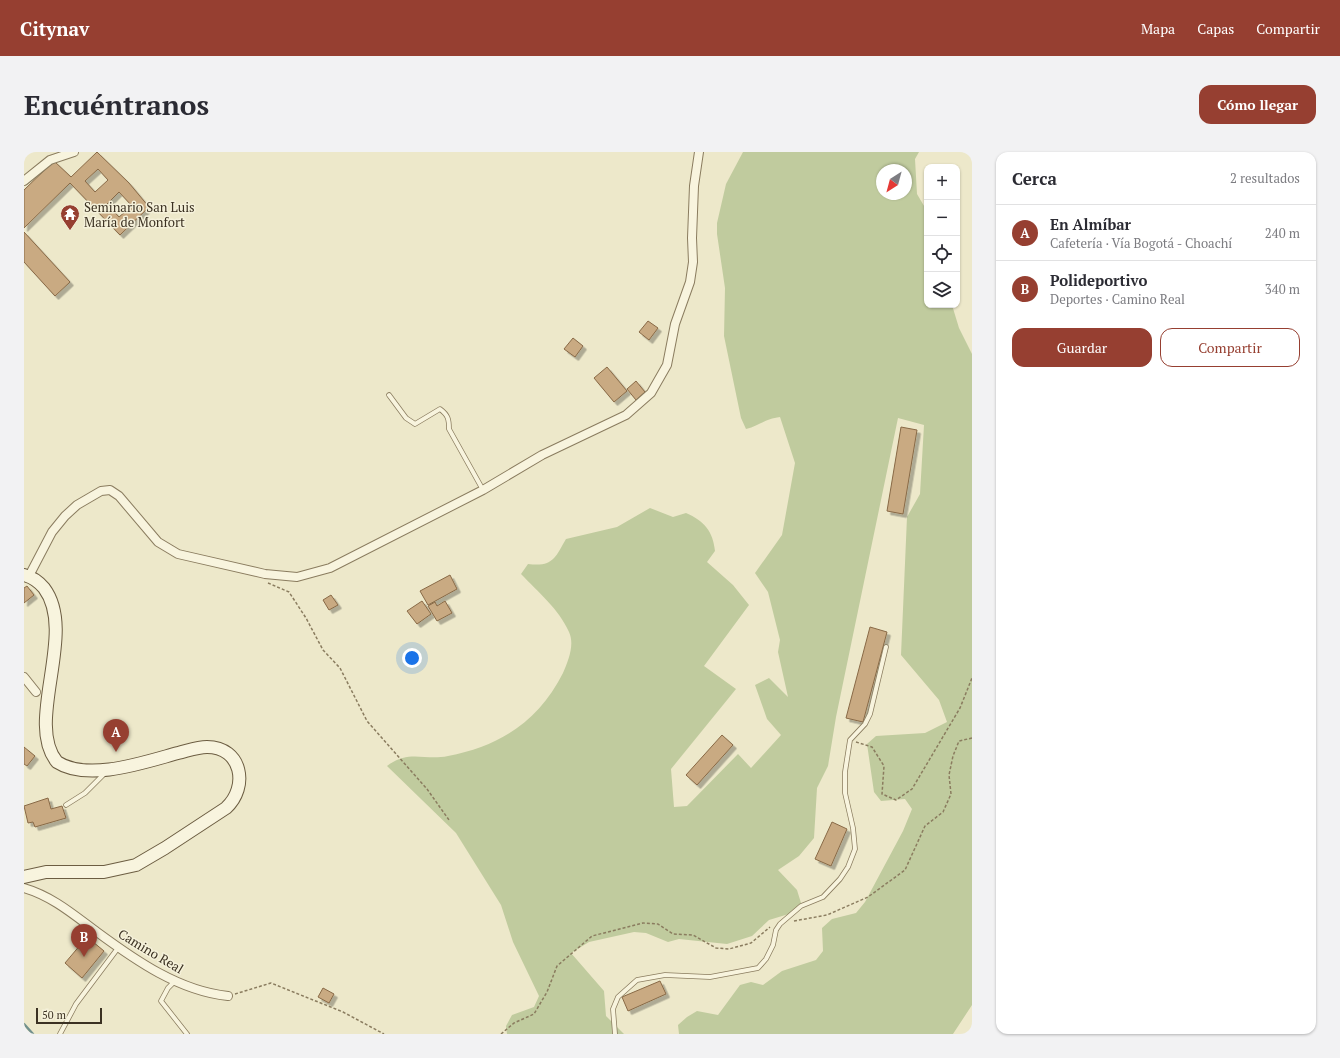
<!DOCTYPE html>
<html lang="es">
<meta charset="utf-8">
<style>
:root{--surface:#fff;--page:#f2f2f3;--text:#2b2b33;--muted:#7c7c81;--line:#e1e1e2;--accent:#963f31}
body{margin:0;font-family:"PT Serif",serif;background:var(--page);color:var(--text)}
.controls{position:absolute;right:12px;top:12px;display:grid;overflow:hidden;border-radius:8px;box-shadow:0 1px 3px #0004}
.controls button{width:36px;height:36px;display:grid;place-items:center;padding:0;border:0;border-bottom:1px solid var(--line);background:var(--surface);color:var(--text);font:20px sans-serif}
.compass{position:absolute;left:852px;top:12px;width:36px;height:36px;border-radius:50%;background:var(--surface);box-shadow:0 1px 3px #0004;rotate:216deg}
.scale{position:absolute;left:12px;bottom:10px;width:66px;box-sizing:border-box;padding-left:4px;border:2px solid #3b3122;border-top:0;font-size:11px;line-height:14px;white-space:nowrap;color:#3b3122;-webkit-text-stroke:3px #f5f1da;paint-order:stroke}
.you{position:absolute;left:388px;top:506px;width:14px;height:14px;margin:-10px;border:3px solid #fff;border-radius:50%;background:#1a73e8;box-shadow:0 0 0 6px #1a73e833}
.badge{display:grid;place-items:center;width:26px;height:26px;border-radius:50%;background:var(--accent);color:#fff;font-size:13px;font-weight:700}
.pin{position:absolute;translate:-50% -33px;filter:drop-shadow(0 1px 2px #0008)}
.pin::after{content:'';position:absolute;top:21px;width:14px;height:12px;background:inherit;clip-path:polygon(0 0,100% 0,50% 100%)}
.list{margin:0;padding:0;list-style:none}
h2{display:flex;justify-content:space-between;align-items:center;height:52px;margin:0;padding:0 16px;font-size:17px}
h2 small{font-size:13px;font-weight:400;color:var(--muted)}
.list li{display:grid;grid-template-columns:26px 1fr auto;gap:12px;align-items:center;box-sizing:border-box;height:56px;padding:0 16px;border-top:1px solid var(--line)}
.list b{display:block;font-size:15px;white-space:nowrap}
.list p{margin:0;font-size:13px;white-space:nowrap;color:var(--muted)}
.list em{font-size:13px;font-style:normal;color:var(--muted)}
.actions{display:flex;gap:8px;padding:12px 16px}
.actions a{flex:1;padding:9px 0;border:1px solid var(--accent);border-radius:12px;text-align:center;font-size:14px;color:var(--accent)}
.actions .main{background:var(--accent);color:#fff}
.icon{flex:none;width:22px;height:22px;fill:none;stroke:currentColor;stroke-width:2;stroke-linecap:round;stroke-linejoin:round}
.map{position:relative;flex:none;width:948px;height:882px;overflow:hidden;border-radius:12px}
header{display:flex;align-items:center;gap:24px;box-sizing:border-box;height:56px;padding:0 20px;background:var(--accent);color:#fff}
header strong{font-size:19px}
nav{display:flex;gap:22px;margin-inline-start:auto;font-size:14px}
.intro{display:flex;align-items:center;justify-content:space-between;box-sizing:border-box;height:96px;padding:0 24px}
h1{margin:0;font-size:28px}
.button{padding:10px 18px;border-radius:12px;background:var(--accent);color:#fff;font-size:14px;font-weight:700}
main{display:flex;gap:24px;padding:0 24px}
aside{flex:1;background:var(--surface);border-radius:12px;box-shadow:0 1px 3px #0004}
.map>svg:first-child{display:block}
.green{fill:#c0cb9e;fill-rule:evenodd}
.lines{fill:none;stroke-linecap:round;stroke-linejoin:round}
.stream{stroke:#71908d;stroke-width:2.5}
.building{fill:#c9aa82;stroke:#886946;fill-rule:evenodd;filter:url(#shadow)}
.service-casing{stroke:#8a7c5f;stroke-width:5.5}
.minor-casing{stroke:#8a7c5f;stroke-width:10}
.secondary-casing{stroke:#6c5d42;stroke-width:14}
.path{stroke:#8a7c5f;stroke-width:1.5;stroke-dasharray:3 2;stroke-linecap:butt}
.service{stroke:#f8f4de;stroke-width:4}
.minor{stroke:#f8f4de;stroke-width:8}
.secondary{stroke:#f8f4de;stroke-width:12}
.labels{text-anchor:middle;stroke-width:3;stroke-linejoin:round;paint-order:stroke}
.poi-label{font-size:13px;fill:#3b3122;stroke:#f5f1da;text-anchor:start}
.street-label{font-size:13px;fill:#3b3122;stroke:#f5f1da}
</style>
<header>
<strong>Citynav</strong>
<nav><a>Mapa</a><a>Capas</a><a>Compartir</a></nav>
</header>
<div class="intro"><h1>Encuéntranos</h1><a class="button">Cómo llegar</a></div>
<main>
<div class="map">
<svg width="948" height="882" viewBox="0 0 948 882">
<defs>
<filter id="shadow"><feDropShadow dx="3.5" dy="3.5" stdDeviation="0" flood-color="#0004"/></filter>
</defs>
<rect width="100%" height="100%" fill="#ede8ca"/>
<path class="green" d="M719,0H895L891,7L893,42L903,59V153H928L935,176L948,202V853L929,882H655L654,873L663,865L673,859L694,863L716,833L727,830L739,833L758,819L792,808L799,799L798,776L808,767L832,761L841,750L879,679L888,657L881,647L857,649L850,640L843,592L852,584L901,581L923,570L915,548L877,503L883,365L896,342L900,273L874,266L812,565L804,614L793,636L790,686L775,704L754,718L773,738L777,751L768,761L745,768L728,784L703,792L655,787L644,790L622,781L610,780L565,790L547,801L580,839L582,864L600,882H483L482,874L488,863L510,855L515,844L489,790L477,753L432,681L363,614C385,597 400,609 424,604C476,594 515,569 539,521C544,509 551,493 545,480C535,457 514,440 497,422L504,412C529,415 531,406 542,387L593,375L626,356L649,365L662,361C680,369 689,379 691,399L683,410L709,433L725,453L680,514L712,537L647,617L650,655L663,654L714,602L727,616L757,583L743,567L731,533L745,526L764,545L754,500L756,488L744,440L731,421L758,383L771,311L756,265C741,267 736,273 722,277L717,266L700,184L701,136L693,82V71L702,32ZM858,18H882V42H858Z"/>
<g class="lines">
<path class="stream" d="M0,872L9,882"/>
</g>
<path class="building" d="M73,0L105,31L125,55L96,83L46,31L0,76V38L30,9L47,25ZM74,17L84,28L71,40L61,29ZM95,40L108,54L95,65L83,52Z
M0,80L46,130L31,144L0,110Z
M624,169L634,176L625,188L615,180Z
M549,186L559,194L551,205L540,197Z
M583,215L603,239L590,250L570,226Z
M612,229L621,240L612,248L603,237Z
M877,275L893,278L879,362L863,359Z
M426,423L433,437L404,453L396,439Z
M3,434L10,443L0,451V436Z
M307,443L314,453L305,458L299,448Z
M398,449L407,462L393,472L383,459Z
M421,449L428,461L413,469L404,454L411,450L413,454Z
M846,475L863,480L839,570L822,566Z
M698,583L709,593L673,633L662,623Z
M0,595L11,604L3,614L0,612Z
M24,646L27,657L38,654L42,666L11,675L9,670L4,671L0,654Z
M808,670L823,677L807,714L791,707Z
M63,785L80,799L58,826L41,811Z
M636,829L642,842L604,859L598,845Z
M299,836L310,842L305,851L294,845Z"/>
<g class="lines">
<g class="service-casing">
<path id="service" d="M365,243L382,266L391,272L416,257C424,263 425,267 425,277L459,338
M42,653L61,641L82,620
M151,829L144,836L137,849L163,882
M36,882L52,852L94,796
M591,882L589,857L594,845L613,828L641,823L686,825L734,816L742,807L749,793L752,778L756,772L777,754L799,745L816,727L824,715L831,697L829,676L821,641V620L826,588L841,572L846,562L862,495"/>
</g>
<g class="minor-casing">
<path id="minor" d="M0,29L26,8L50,0
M5,424L28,380L41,364L53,353L77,339L86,338L95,344L134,390L154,402L241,422L273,425L306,416L459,338L518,303L602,263L627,241L643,213L651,172L666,130L669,110L668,86L670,34L675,0
M0,525L12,540
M0,736C28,744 50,763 73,780C111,808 155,839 204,844"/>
</g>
<g class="secondary-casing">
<path id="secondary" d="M0,423C8,425 15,430 20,436C54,481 0,570 33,610C64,630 121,610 154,601C163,599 173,595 183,595C218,595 225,635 202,656L141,696L112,713L80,720H22L0,725"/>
</g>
<path class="path" d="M244,431L265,440L282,466L299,498L316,516L343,569L403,637L425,668
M832,590L848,595L860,614L858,642L872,648L888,637L936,556L948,526
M770,769L803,763L844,745L881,718L901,674L919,660L927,642L925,623L929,604L935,589L948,586
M211,842L247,831L319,860L360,882
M477,882L490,871L510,862L523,840L533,814L568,784L619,771L634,772L649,782L669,783L692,796L705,797L727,791L746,775"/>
<use href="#service" class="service"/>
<use href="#minor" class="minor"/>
<use href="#secondary" class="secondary"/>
</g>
<defs>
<g id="temple-pin" transform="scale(1)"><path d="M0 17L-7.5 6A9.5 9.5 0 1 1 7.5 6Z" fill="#963f31" stroke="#f5f1da"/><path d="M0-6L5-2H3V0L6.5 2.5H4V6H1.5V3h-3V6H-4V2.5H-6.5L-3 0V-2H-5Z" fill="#fff"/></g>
</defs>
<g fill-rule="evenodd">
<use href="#temple-pin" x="46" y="62"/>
</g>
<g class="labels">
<g class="poi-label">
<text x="60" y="60">Seminario San Luis<tspan x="60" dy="15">María de Monfort</tspan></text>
</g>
<g class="street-label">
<text transform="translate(127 799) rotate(31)" y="5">Camino Real</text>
</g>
</g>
</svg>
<div class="controls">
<button>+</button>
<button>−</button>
<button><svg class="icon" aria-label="locate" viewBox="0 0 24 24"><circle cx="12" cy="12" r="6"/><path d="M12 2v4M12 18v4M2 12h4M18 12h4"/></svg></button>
<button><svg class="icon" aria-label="layers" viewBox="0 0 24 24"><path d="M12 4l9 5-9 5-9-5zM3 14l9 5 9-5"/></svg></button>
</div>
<svg class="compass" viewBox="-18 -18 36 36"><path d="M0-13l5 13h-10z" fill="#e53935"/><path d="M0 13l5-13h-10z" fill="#7c7c81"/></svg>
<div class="scale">50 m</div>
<div class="you"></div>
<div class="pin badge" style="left:92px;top:600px">A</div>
<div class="pin badge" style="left:60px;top:805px">B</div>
</div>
<aside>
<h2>Cerca<small>2 resultados</small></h2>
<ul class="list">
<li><span class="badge">A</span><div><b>En Almíbar</b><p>Cafetería · Vía Bogotá - Choachí</p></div><em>240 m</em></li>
<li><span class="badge">B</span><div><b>Polideportivo</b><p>Deportes · Camino Real</p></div><em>340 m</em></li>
</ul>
<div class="actions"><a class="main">Guardar</a><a>Compartir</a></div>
</aside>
</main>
